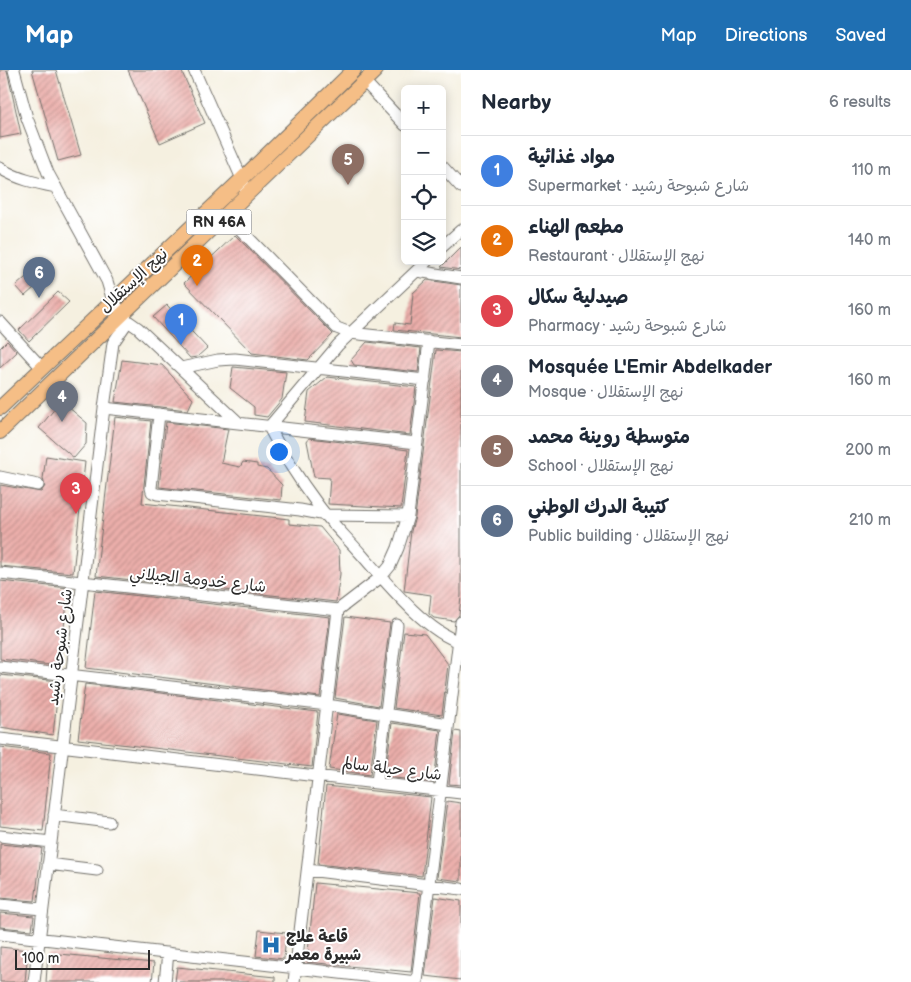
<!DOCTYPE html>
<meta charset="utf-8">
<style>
:root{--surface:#fff;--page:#f2f2f3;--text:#1f2937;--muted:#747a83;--line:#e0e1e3;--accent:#1f6fb2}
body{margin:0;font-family:"Balsamiq Sans","Playpen Sans Arabic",sans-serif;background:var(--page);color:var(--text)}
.controls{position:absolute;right:15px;top:15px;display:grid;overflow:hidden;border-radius:8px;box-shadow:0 2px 12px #0003}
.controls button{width:45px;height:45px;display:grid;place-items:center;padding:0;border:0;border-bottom:1px solid var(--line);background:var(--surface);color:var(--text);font:25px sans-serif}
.scale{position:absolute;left:15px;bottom:12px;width:135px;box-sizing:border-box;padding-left:5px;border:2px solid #2b2b2b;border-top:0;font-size:14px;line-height:18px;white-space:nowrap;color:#2b2b2b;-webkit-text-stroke:4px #fff;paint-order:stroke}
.you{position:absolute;left:278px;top:381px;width:18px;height:18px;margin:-12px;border:4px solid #fff;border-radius:50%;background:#1a73e8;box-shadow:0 0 0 8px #1a73e833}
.badge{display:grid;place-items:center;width:32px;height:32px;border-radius:50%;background:var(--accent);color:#fff;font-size:16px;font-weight:700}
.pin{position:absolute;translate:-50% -41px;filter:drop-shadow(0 1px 2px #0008)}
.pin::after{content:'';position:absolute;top:26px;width:18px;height:15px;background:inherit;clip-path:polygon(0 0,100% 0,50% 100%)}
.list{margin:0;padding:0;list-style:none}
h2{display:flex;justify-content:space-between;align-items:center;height:65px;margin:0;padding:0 20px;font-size:21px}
h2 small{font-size:16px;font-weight:400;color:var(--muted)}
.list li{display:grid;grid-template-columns:32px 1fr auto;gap:15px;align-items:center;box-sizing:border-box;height:70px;padding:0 20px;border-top:1px solid var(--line)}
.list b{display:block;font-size:19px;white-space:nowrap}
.list p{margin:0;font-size:16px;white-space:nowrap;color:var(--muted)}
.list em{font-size:16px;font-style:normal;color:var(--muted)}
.icon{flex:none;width:28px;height:28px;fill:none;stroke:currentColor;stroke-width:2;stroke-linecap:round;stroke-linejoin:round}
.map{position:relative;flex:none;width:461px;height:912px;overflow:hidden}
header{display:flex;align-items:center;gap:30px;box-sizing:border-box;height:70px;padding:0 25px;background:var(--accent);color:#fff}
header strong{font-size:24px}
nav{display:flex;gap:28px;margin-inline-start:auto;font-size:18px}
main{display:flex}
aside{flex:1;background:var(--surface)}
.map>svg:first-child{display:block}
.building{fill:url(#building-hatch)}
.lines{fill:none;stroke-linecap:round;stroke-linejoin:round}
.minor-casing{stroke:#72706a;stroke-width:13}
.major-casing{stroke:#72706a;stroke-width:16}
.minor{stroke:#fff;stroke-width:11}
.major{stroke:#f5be86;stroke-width:14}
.labels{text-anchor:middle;stroke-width:4;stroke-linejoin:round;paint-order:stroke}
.shield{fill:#fff;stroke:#6b6b6b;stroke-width:1}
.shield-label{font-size:15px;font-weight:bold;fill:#2b2b2b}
.street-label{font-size:16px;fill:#2b2b2b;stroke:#fff}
.poi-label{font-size:16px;font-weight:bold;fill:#2b2b2b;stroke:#fff;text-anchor:start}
</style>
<header>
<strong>Map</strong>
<nav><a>Map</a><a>Directions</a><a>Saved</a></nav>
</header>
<main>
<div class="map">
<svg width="461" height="912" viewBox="0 0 461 912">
<defs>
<pattern id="building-hatch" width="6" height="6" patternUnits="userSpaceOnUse" patternTransform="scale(1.25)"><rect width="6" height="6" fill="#ecafab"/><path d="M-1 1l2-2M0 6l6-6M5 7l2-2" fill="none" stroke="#bf8f8b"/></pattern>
</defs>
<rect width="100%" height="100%" fill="#fff"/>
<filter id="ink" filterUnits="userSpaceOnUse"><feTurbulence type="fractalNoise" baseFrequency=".02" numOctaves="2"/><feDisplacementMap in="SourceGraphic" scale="10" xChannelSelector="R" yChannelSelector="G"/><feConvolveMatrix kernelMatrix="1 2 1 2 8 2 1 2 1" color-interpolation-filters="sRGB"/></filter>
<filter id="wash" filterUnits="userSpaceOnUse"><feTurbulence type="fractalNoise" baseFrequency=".0096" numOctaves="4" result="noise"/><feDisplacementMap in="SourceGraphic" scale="20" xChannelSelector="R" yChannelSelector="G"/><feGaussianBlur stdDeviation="1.12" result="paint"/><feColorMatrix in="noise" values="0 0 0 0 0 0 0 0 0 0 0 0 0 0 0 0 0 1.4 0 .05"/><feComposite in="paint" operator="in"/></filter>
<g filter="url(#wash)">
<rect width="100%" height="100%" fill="#f5f0e0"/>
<g id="blocks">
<path class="building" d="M0,0H7L21,64L0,68Z
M32,0H56L81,85L58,91Z
M128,0H181L205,53L160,73Z
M235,165L333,264L308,290L252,283L184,213Z
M461,177V200L441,197Z
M35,199L44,209L25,226L16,216Z
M427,210L461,215V267L394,260L395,253L410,255L413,223Z
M58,222L69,232L29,271L19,260Z
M167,235L207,278L197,287L190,288L153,247Z
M7,271L17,282L0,298V278Z
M367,272L421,278L418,302L354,295L351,290Z
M436,280L461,282V526L459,545L454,551L434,548L429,544L431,525L404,521L411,461L415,447Z
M122,290L162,295L193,329L188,340L115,332Z
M233,297L286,302L282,329L267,347L254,345V337L230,318Z
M327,307L416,317L410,365L305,352L309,322Z
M61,331L87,353L86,374L74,388L39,358Z
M115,347L151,351L142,433L289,449V454L320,457L339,480L340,504L336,532L96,506Z
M166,352L228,359L221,393L240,397L243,392L257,394V397L267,399L282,415L281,430L159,417Z
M309,368L408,380L401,438L328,434L330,408L314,407L307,371Z
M46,386L85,392L73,503L0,496V415L41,422L45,416L43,409Z
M0,511L69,518L59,596L0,589Z
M95,521L330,547L320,627L86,598Z
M345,547L390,553L379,636L335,628Z
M404,562L425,564L448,594L442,645L394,638Z
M0,605L59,611L53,665L0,657Z
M85,614L318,642L312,697L78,669Z
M337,644L377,650L370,705L329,699Z
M392,653L440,660L434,712L385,707Z
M455,661L461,662V715L449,714Z
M0,677L51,683L43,761L0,756Z
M326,716L431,727L422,806L318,794Z
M447,731L461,733V811L437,808Z
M0,774L42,778L35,831L0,828Z
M315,813L420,823L411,902L307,892Z
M435,827L461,831V910L425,906Z
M0,843L34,846L32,860L0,857Z
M259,860L286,863L284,889L256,886Z
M0,877L28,880L25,912H0Z
M48,883L154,893L152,912H46Z
M177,897L275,907V912H175Z"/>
</g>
</g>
<g filter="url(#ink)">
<use href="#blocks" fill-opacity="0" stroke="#72706a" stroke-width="1"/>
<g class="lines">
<g class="minor-casing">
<path id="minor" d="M14,0L27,48L48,103L107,211L113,231L128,251L138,258L239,353
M194,0L242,109L247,125
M364,11L405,55
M442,96L461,117
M0,98C17,109 36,113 56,117
M226,145L337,258L350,263L461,275
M442,177L461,160
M427,191L338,275L269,357C283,385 300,411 318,435C331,453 347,468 361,484C384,510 428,564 461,572
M417,201L461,208
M0,252L42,298
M181,298L218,290L235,289L425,310
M104,338L417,373
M159,344L151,418L152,422L157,424L300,440L326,445L408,446
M0,407L38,415
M0,503L338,540L381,507L390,496L398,478L408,446L429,271
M0,597L327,635L448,654
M0,669L461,723
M377,712L397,555
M54,745L109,752
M0,766L51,772
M48,794L97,800
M308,800L461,819
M0,835L42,839
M0,864L417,912
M34,912L104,338L113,273L128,251
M165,912L168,883
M294,912L338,540
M417,912L461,552"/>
</g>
<g class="major-casing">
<path id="major" d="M0,338L242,109L354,0
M0,362L376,0"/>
</g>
<use href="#minor" class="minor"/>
<use href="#major" class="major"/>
</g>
</g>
<defs>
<g id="hospital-bare" transform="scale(1.5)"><path d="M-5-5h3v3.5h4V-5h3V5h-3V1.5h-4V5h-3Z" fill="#1f6fb2" stroke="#fff" stroke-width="2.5" paint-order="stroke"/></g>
</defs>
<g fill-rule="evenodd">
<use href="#hospital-bare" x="271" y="875"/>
</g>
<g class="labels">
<rect class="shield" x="186.5" y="139.5" width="65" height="25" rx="4"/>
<g class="shield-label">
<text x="219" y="157">RN 46A</text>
</g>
<g class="street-label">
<text transform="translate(133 210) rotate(-43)" y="6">نهج الإستقلال</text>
<text transform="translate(198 509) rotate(6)" y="6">شارع خدومة الجيلاني</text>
<text transform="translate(59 577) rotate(-83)" y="6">شارع شبوحة رشيد</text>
<text transform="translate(392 698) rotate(7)" y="6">شارع حيلة سالم</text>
</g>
<g class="poi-label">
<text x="286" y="872">قاعة علاج<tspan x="286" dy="18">شبيرة معمر</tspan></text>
</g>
</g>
</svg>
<div class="controls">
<button>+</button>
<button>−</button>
<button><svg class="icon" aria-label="locate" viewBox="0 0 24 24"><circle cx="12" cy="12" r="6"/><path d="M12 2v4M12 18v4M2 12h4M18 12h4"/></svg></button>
<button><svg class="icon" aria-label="layers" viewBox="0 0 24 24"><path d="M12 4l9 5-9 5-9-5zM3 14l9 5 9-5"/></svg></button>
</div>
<div class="scale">100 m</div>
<div class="you"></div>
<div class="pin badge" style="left:181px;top:275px;background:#3f7fe0">1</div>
<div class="pin badge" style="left:197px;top:216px;background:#e8710a">2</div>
<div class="pin badge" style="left:76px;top:444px;background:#e0444e">3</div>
<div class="pin badge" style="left:62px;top:352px;background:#6b7280">4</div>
<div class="pin badge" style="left:348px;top:115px;background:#8d6e63">5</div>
<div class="pin badge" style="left:39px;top:228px;background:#5c6f8a">6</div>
</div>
<aside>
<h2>Nearby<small>6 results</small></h2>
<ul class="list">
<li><span class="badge" style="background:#3f7fe0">1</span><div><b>مواد غذائية</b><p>Supermarket · شارع شبوحة رشيد</p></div><em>110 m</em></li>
<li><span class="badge" style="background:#e8710a">2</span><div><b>مطعم الهناء</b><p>Restaurant · نهج الإستقلال</p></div><em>140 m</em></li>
<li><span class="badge" style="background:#e0444e">3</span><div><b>صيدلية سكال</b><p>Pharmacy · شارع شبوحة رشيد</p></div><em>160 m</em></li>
<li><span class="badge" style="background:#6b7280">4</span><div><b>Mosquée L'Emir Abdelkader</b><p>Mosque · نهج الإستقلال</p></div><em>160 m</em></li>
<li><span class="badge" style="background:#8d6e63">5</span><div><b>متوسطة روينة محمد</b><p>School · نهج الإستقلال</p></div><em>200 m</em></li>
<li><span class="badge" style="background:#5c6f8a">6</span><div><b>كتيبة الدرك الوطني</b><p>Public building · نهج الإستقلال</p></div><em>210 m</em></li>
</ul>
</aside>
</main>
